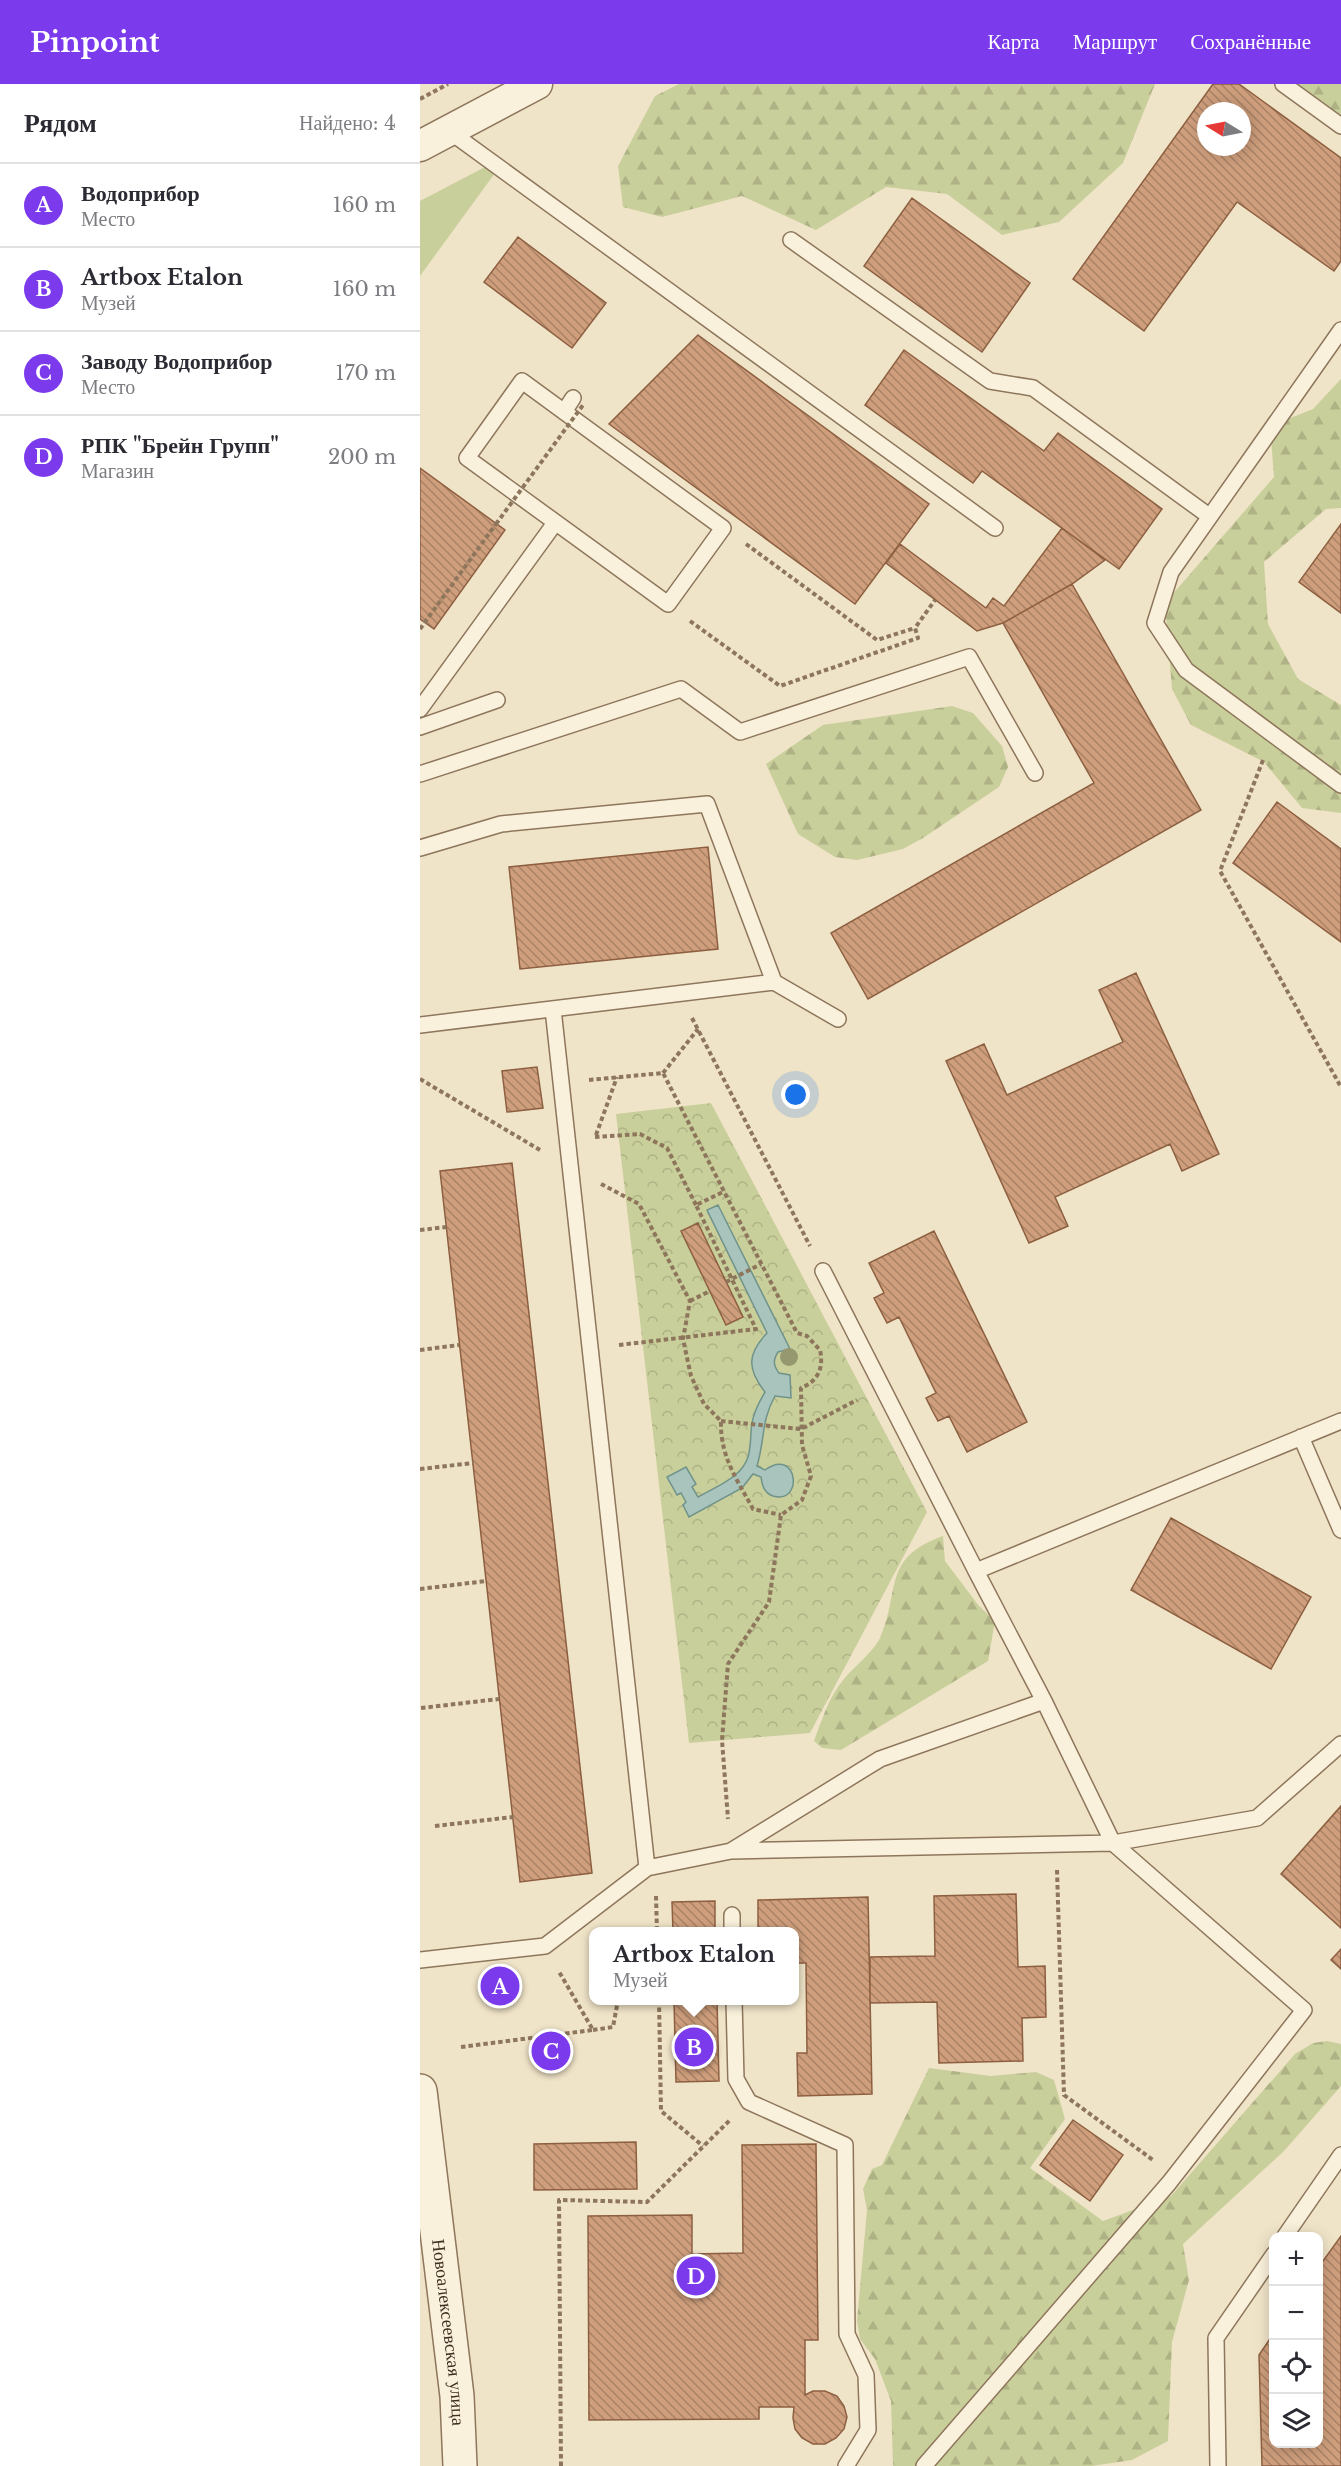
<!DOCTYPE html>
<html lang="ru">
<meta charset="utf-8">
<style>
:root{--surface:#fff;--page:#f2f2f3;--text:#2b2b33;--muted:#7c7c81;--line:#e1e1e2;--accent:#7c3aed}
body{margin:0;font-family:"Libre Baskerville",serif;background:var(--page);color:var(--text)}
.controls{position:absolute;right:18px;bottom:18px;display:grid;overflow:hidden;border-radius:12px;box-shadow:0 3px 15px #0003}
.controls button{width:54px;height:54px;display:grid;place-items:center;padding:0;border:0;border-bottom:2px solid var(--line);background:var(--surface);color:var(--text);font:30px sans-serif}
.compass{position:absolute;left:777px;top:18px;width:54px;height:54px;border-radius:50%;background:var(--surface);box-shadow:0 3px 15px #0003;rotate:280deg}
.you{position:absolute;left:376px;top:1011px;width:21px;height:21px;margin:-15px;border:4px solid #fff;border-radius:50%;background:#1a73e8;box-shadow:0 0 0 9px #1a73e833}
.badge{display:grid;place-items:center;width:39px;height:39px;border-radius:50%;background:var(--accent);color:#fff;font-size:20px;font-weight:700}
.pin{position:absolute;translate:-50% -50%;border:3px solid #fff;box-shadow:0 2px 6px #0006}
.popup{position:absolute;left:169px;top:1843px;width:210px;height:78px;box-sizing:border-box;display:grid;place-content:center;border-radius:12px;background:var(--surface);filter:drop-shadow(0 2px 4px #0005);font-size:20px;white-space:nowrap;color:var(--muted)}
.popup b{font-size:22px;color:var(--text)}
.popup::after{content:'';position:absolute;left:50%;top:100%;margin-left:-12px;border:12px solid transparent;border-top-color:var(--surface)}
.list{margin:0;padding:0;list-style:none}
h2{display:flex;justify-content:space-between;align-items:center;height:78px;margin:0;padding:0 24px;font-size:26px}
h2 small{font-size:20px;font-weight:400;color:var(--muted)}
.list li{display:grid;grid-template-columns:39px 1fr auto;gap:18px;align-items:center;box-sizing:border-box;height:84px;padding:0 24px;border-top:2px solid var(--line)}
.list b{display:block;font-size:22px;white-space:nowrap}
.list p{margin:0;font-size:20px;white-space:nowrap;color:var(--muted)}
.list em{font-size:20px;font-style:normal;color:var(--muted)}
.icon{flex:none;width:33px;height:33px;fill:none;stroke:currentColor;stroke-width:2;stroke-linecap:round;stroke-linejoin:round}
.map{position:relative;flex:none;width:921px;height:2382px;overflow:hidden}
header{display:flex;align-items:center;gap:36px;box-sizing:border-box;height:84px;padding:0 30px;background:var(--accent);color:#fff}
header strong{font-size:28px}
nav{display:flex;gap:33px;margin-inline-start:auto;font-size:21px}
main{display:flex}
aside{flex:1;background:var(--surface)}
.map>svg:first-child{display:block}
.grass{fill:#c9cf9b}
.forest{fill:url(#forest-firs)}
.park{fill:url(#park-crowns)}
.water{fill:#a9c4bc;stroke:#6f938a;stroke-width:1.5}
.building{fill:url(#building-back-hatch);stroke:#8d5f41;stroke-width:1.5;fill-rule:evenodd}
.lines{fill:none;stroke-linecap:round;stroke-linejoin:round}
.service-casing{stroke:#8d765c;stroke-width:18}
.minor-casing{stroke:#8d765c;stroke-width:33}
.tertiary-casing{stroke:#8d765c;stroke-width:36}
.path{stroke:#8d765c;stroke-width:4;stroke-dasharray:4.5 3;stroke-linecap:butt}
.service{stroke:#faf1dc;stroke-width:15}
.minor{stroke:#faf1dc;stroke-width:30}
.tertiary{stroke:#faf1dc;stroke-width:33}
.path-bridge{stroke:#8d765c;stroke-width:4;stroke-dasharray:4.5 3;stroke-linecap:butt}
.tree{fill:#96986f}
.labels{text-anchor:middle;stroke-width:4.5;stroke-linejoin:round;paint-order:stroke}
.street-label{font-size:18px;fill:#3d2e20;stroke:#f7eed8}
</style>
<header>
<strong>Pinpoint</strong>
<nav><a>Карта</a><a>Маршрут</a><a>Сохранённые</a></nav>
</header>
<main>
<aside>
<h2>Рядом<small>Найдено: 4</small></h2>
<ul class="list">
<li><span class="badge">A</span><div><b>Водоприбор</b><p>Место</p></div><em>160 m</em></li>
<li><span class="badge">B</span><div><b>Artbox Etalon</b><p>Музей</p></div><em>160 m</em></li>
<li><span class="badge">C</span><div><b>Заводу Водоприбор</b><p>Место</p></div><em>170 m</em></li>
<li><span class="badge">D</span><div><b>РПК &quot;Брейн Групп&quot;</b><p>Магазин</p></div><em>200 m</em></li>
</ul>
</aside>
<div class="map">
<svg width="921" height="2382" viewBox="0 0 921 2382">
<defs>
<pattern id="forest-firs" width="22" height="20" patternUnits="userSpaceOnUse" patternTransform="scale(1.5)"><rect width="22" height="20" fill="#c9cf9b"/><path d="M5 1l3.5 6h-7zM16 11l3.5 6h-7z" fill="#aeb285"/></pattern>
<pattern id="park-crowns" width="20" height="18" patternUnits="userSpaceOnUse" patternTransform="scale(1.5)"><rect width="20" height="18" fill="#c9cf9b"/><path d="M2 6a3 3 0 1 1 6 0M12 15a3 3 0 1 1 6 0" fill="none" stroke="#aeb285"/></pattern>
<pattern id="building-back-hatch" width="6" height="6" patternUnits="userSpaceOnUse" patternTransform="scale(1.5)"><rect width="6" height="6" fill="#cf9f7d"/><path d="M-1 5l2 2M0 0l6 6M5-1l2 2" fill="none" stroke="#a98266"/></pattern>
</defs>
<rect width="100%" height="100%" fill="#f0e4c8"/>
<path class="grass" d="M67,82L75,89L0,192V117Z"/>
<path class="forest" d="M259,0H735L703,79L639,138L582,151L527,110L466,103L396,146L322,112L242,133L203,123L198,82L235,12Z
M869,0H921V39Z
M921,295V424L906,425L844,478L848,540L878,595L921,621V729L882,724L844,678L771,641L752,605L745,519L854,393L850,342L893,325Z
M532,622L553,629L582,662L588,683L579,703L503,754L483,765L437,776L415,773L378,750L346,680L403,641Z
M523,1452L525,1477L559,1522L575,1537L568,1577L421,1666L402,1664L394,1657C402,1636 409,1612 424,1595C434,1583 454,1567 460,1554C481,1506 461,1474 523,1452Z
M907,1957L921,1960V2002L864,2067L763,2160L769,2196L752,2258L748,2357L712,2376L672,2382H473L471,2317L455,2275L440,2255L437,2237L447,2126L443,2105L452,2085L462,2081L509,1984L571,1992L616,1988L634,1996L645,2035L610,2084L683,2137L751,2112L875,1970L893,1959Z"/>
<path class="park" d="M291,1019L507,1428L390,1649L269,1659L196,1030Z"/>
<path class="water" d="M298,1121L370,1265L358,1268C353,1276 353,1281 359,1289L370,1291L371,1314L355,1312C341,1337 345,1355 337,1382L345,1386C378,1362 384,1421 353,1412C344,1409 342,1401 341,1393L333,1390L322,1404L269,1433L263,1421L266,1418L261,1409L257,1411L247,1393L266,1383L276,1400L272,1403L278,1413C290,1406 305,1400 315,1391C334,1376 329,1358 332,1339C334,1327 339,1318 345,1308C327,1285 327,1270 347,1249L287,1126Z"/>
<path class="building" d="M793,0H819L921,74V177L914,187L817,118L724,247L653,195ZM786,27H822V63H786Z
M492,114L610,199L562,268L444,182Z
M98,153L186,219L152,264L64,198Z
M278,251L509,420L435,520L189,340Z
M484,266L624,367L638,349L742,425L699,485L562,387L553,399L445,321Z
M0,384L85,446L14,545L0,535Z
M921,440V529L879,498Z
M642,444L685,476L652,500L583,539L557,547L466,479L480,460L566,524L573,514L584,522Z
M652,500L781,726L448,915L411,849L674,699L583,539Z
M857,718L921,765V858L813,779Z
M288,763L298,865L100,885L89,783Z
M716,889L799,1070L762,1087L750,1060L635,1113L648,1142L609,1159L526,977L564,960L587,1011L703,958L679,906Z
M117,983L123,1024L87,1028L82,987Z
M92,1079L172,1789L100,1798L20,1087Z
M278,1139L323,1233L306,1241L261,1147Z
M514,1147L607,1338L547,1368L529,1332L518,1337L512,1326L506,1314L516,1309L479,1233L467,1239L454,1214L464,1209L449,1179Z
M751,1434L891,1513L851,1585L711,1506Z
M921,1722V1844L861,1790Z
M596,1810L598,1883L625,1882L626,1933L602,1934L603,1977L519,1979L517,1918L450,1919V1873L515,1872L514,1812Z
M448,1813L452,2010L378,2012L377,1969H387L386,1879H374V1848H338V1816Z
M295,1817V1848H253L252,1818Z
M921,1865V1885L911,1876Z
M254,1916H297L299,1997L256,1998Z
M653,2036L703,2071L670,2117L620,2081Z
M216,2058L217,2105L114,2106V2060Z
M396,2060L398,2256H385V2311L393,2307H405L417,2312L424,2322L427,2333L424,2345L416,2354L405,2360H393L382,2354L375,2345L373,2334L374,2323H339V2335L169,2336L168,2132L272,2131V2170L323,2169L322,2061Z
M921,2152V2382H842L839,2271L854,2249V2360H898V2184Z"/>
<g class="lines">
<g class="service-casing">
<path id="service" d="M863,0L921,42
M29,47L575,444
M371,156L570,297L613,304L789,432
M921,246L751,488L735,539L766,586L921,701
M102,297L303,444L248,520L47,374Z
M144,328L153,314
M0,625L135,439
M0,643L77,616
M0,690L261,605L320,648L549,573L615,689
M0,764L81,740L287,720L354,898L0,941
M354,898L418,935
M133,925L227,1784
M403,1187L556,1487L921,1337
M881,1353L921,1446
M556,1487L624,1617
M311,1767L460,1675L624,1617L693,1759L884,1926L749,2099L504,2382
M312,1831V1848
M0,1876L125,1862L227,1784L311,1767L693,1759L837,1734L921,1660
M314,1916L316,1995L329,2018L425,2061L427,2250L446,2291L448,2346L426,2382
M865,2152L921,2071
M798,2382L796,2254L854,2170"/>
</g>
<g class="minor-casing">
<path id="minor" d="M0,62L117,0"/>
</g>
<g class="tertiary-casing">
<g id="tertiary">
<path id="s1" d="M0,2007L37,2312L40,2382"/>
</g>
</g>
<path class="path" d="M0,15L28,0
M326,460L457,556L495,544
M270,537L360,602L498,554L495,544L515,516
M0,545L76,440
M843,676L800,787L921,1003
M272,934L390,1162
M243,989L278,945
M0,995L120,1066
M169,996L243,989L377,1249L387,1252L400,1266C404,1284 398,1297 381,1304L382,1361L391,1392L382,1416L361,1431L349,1518L308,1580L302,1656L308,1735
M176,1051L197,993
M175,1053L220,1050L247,1064L276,1121
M181,1100L219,1120L270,1217L263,1255L271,1292L284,1320L301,1337C300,1373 317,1395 333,1425L361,1431
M0,1146L26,1143
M306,1198L341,1180
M270,1217L290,1207
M199,1261L336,1245L276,1121L305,1107
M0,1266L39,1261
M301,1337L381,1345L437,1316
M0,1385L53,1379
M0,1505L66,1497
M1,1624L79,1615
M15,1742L93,1733
M637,1786L644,2011L733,2076
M236,1812L237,1848
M239,1916L241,2027L283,2062
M173,1946L193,1943L198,1916
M41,1963L173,1946L138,1886
M141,2382L139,2116L227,2118L310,2036"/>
<use href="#service" class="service"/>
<use href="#minor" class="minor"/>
<use href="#tertiary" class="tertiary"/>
<path class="path-bridge" d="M76,440L163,321"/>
</g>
<circle class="tree" cx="369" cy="1273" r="9"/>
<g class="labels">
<g class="street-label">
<text dy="6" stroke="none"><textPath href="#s1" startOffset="243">Новоалексеевская улица</textPath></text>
</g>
</g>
</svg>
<div class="controls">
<button>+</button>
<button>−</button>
<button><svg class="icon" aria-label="locate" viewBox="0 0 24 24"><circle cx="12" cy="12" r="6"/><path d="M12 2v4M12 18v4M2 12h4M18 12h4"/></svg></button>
<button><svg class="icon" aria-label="layers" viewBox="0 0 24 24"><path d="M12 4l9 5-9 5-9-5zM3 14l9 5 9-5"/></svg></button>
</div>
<svg class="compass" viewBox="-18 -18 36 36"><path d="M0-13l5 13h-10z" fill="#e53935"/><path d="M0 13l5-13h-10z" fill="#7c7c81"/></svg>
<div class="you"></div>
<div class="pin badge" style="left:80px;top:1902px">A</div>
<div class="pin badge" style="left:274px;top:1963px">B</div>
<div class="popup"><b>Artbox Etalon</b>Музей</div>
<div class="pin badge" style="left:131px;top:1967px">C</div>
<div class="pin badge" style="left:276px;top:2192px">D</div>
</div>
</main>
